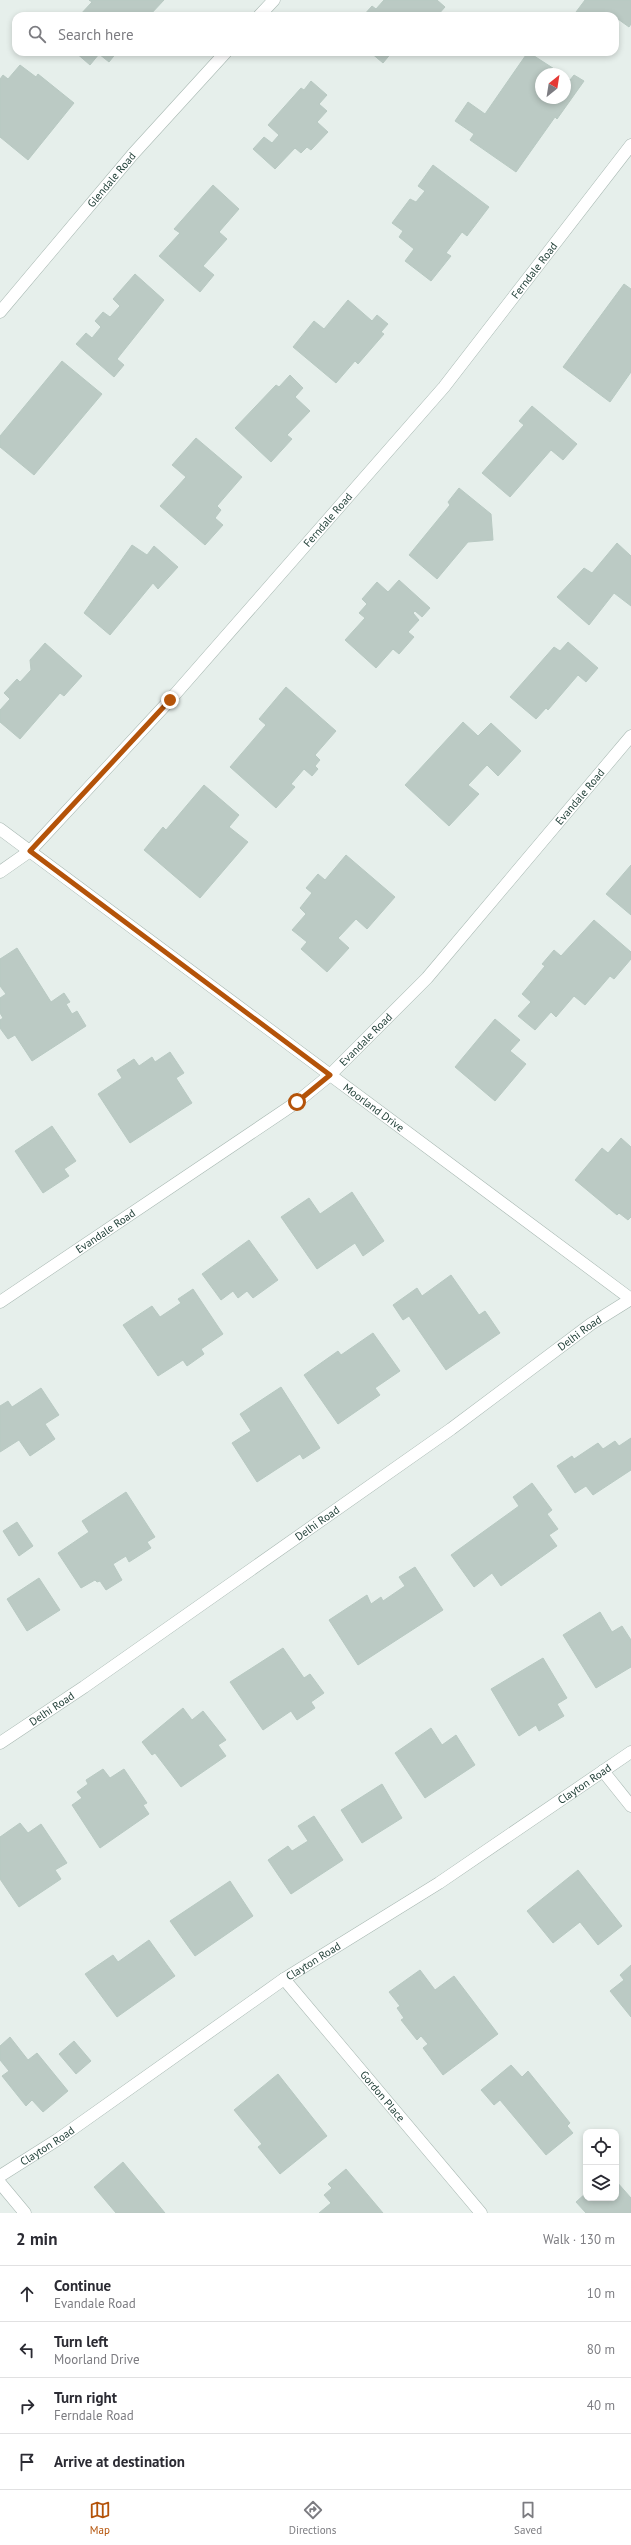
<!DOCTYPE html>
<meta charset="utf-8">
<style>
:root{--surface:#fff;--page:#f2f2f3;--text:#2b2b33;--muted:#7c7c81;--line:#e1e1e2;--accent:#b45309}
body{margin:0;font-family:"PT Sans",sans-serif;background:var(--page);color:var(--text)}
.controls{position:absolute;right:12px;bottom:12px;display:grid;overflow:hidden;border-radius:8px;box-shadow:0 2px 6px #0003}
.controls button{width:36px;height:36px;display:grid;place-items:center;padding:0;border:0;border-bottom:1px solid var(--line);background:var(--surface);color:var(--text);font:20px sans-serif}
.compass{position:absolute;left:535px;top:68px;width:36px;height:36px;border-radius:50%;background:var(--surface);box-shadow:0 2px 6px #0003;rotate:30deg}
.stop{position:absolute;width:12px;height:12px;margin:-9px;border:3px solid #b45309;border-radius:50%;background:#fff}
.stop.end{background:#b45309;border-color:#fff;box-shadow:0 1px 4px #0008}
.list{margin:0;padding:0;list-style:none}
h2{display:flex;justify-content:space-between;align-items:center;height:52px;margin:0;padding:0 16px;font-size:17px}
h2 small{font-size:13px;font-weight:400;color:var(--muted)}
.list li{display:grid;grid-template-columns:26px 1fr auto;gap:12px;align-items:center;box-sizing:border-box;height:56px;padding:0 16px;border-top:1px solid var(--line)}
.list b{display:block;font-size:15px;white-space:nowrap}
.list p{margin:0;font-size:13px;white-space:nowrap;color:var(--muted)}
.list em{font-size:13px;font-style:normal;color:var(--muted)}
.icon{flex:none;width:22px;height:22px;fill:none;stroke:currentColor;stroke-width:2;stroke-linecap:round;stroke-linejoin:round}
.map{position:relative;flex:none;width:631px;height:2213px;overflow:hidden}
.search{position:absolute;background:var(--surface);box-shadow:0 2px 6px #0003;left:12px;right:12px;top:12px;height:44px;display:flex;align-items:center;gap:10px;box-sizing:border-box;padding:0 14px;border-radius:12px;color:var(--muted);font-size:15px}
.sheet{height:276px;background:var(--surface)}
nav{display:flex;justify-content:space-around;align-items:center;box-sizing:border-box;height:56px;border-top:1px solid var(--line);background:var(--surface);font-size:11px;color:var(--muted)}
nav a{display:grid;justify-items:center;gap:2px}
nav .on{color:var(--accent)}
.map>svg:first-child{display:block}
.building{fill:#bbcac4;stroke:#b8c9c2}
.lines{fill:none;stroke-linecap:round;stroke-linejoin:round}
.minor-casing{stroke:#a8b8b2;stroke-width:13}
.tertiary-casing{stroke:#a8b8b2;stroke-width:13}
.minor{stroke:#fff;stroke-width:12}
.tertiary{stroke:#fff;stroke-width:12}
.route{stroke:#b45309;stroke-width:5}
.labels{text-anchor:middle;stroke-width:3;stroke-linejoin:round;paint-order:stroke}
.street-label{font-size:11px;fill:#24423a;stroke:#f7fbf9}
</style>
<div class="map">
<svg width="631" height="2213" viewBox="0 0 631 2213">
<rect width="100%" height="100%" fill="#e6efeb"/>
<path class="building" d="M89,0H164L149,16H79L92,2Z
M384,0H437L445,7L437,16H363L372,6L376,9Z
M585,0H631V24L629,27L611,14L573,16Z
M75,52H117L109,62L99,54L90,65Z
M370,52H392L383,63Z
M528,52L562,74H541V98H565V76L570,80L574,75L584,81L557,119L555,117L516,172L470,140L474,134L455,121L468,102L485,114Z
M20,65L36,77L38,74L74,103L28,160L0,137V79L3,75L8,79Z
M311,81L327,95L319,104L327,111L317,122L328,132L311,150L307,147L301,153L295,148L275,169L253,149L264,137L272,143L279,135L268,125L301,88L304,90Z
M433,165L489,207L467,236L462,232L446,253L451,256L431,281L405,261L414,249L399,237L403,231L392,223L410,199L416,202L425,191L418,186Z
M213,185L239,209L219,232L227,239L203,266L214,275L200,292L159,256L180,233L174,229Z
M135,274L164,300L117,359L124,365L114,377L76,344L86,333L92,338L101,327L95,321L103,312L110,317L120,306L113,299Z
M624,284L631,289V372L610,402L563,367Z
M348,300L372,321L377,315L388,324L381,332L384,334L358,364L355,361L336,383L293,347L314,321L324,329Z
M62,361L102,394L34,475L0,447V436Z
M290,375L303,388L295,397L310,411L287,435L292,439L271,462L235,428L276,385L279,387Z
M532,406L577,444L563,460L551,450L510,497L482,473L524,425L519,421Z
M196,438L242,477L217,506L221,510L215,518L223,525L205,545L160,506L186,477L172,465Z
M459,488L491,514L493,540L468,542L437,579L409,555L450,505L448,502Z
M617,543L631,556V606L614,593L589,625L557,597L584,568L592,573Z
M132,545L147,555L154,546L178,567L158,589L153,583L110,635L84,613Z
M399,580L430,608L422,617L415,611L413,613L419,620L408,632L414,637L399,654L393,649L376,668L345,640L365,618L359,613L367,604L362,599L377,582L388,592Z
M568,642L598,668L586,682L578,675L548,710L546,708L536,719L510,697L554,647L560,651Z
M45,643L82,676L64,696L60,693L20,739L0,722V710L10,699L4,693L17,679L20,682L31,670L30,660Z
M286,687L336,731L315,755L320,760L315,766L318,769L312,776L304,769L291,784L295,787L276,808L230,767L266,725L259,719Z
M463,722L478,736L491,723L521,751L498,776L487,765L468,785L479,794L449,826L405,785Z
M204,785L239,815L229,827L248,842L200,898L144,850L163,827L166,830Z
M346,855L395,897L367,929L356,919L338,938L349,948L327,972L301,949L307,942L292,930L306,914L300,908L312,893L306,888L318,874L325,880Z
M631,865V915L606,894Z
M594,920L631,952V959L614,979L610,976L585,1005L574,996L556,1017L551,1012L535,1030L518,1016L531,1002L522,994L545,966L542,964L554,950L561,956Z
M17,948L51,1002L64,993L70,1002L66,1004L72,1014L77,1011L86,1026L32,1061L15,1035L8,1039L0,1028V1020L3,1018L0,1013V998L6,994L0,986V959Z
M495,1019L520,1040L510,1051L526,1064L495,1101L455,1067Z
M170,1052L184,1073L176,1078L192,1103L130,1143L98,1094L122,1078L117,1070L134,1059L139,1066L152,1057L155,1062Z
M52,1126L76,1161L64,1169L69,1176L43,1193L15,1151Z
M621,1138L631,1147V1217L628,1220L619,1213L617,1215L575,1180L602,1148L608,1153Z
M352,1192L384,1241L363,1256L355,1243L317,1269L281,1217L309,1198L320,1214Z
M249,1240L278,1280L253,1298L247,1291L238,1298L233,1291L221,1300L202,1274Z
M451,1275L479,1315L485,1311L500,1333L446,1370L409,1316L403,1320L393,1305L417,1288L422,1296Z
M193,1289L223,1334L201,1349L204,1354L187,1366L183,1360L158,1376L123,1325L152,1306L160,1317L181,1303L178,1299Z
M373,1333L400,1371L375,1388L380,1395L338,1424L304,1375L338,1351L341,1355Z
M281,1387L320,1448L303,1459L300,1454L257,1482L232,1443L251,1431L240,1414Z
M41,1388L59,1415L45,1424L55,1439L30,1456L19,1440L0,1452V1406L8,1401L12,1407Z
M631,1438V1470L593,1495L586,1486L575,1493L557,1466L572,1456L574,1459L598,1443L603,1449L615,1441L619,1446Z
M532,1483L552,1510L547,1514L558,1529L549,1535L557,1546L501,1586L492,1573L474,1587L451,1555L519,1506L513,1497Z
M126,1492L155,1537L147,1542L151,1548L129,1562L126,1556L113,1564L122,1580L106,1590L100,1581L97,1582L95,1580L81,1588L58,1553L89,1532L82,1521Z
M17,1522L33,1546L19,1556L3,1531Z
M415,1567L443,1610L358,1665L329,1620L367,1595L371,1604L381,1597L383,1601L405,1586L399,1577Z
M39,1578L60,1610L27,1631L7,1599Z
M600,1612L612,1632L622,1626L631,1640V1667L596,1688L563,1635Z
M283,1648L304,1678L310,1674L324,1693L311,1702L315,1708L297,1720L291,1711L263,1730L230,1682Z
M543,1658L567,1698L557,1704L564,1716L539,1731L536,1725L519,1736L491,1689Z
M183,1708L192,1720L203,1711L226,1740L218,1745L226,1756L181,1787L155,1753L152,1755L142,1742Z
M431,1728L442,1745L456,1735L475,1765L425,1798L395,1753Z
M103,1769L110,1778L124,1769L147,1803L143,1805L149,1814L100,1848L72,1805L82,1798L77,1792L88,1784L86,1780Z
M382,1784L402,1818L362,1843L341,1810Z
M314,1816L343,1860L291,1894L268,1860L288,1846L292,1851L308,1841L298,1826Z
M20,1823L28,1833L41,1824L67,1863L55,1870L61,1879L19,1907L0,1879V1837Z
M578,1870L622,1926L598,1945L580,1922L553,1943L527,1911Z
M230,1881L253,1916L195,1956L170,1921Z
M149,1940L175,1976L117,2017L85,1974L113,1955L118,1962Z
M631,1965V2017L610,1991L624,1980L620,1975Z
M420,1970L435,1990L454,1976L498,2034L443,2075L423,2048L428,2044L421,2036L417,2040L401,2020L404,2018L397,2008L400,2006L389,1992Z
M10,2037L28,2060L37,2053L68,2091L43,2112L32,2100L26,2106L2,2076L9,2071L0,2060V2046Z
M74,2041L91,2061L76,2074L59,2054Z
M511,2065L522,2077L528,2071L570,2123L567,2126L573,2133L546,2155L500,2100L494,2105L481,2090Z
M278,2074L327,2136L280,2174L258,2147L262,2144L234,2110Z
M123,2162L165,2213H116L94,2187Z
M346,2169L383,2213H319L331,2203L324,2195L332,2188L328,2184Z
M616,2181L631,2198V2213H586L576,2202L586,2193V2198H616Z"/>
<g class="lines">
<g class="minor-casing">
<g id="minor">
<path d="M259,16L274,0"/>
<path id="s1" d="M0,312L133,154L226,52"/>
<path id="s2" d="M0,829L631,1299"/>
<path id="s3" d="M0,872L30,851L170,700L444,387L631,145"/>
<path id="s4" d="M0,1302L297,1102L330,1075L427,978L631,736"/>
<path id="s5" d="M0,1743L84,1687L451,1429L591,1324L631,1299"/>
<path d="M603,1771L631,1806"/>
<path id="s6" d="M284,1979L481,2213"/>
<path id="s7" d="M0,2176L57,2140L284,1979L439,1883L631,1752"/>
</g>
</g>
<g class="tertiary-casing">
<path id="tertiary" d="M0,2183L25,2213"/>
</g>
<use href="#minor" class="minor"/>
<use href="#tertiary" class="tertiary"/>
</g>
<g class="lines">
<path class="route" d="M170,700L30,851L330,1075L297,1102"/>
</g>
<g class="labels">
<g class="street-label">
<text dy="4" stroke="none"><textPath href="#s1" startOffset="173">Glendale Road</textPath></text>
<text dy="4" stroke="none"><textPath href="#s3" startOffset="806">Ferndale Road</textPath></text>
<text dy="4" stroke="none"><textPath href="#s3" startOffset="482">Ferndale Road</textPath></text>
<text dy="4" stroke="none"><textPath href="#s4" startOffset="775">Evandale Road</textPath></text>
<text dy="4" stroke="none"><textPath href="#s4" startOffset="451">Evandale Road</textPath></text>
<text dy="4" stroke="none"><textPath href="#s2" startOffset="466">Moorland Drive</textPath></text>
<text dy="4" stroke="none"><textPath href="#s4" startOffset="127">Evandale Road</textPath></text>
<text dy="4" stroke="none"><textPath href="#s5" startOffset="710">Delhi Road</textPath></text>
<text dy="4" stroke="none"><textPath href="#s5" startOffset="386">Delhi Road</textPath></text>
<text dy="4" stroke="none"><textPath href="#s5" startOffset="62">Delhi Road</textPath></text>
<text dy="4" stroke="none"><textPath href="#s7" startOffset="704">Clayton Road</textPath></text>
<text dy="4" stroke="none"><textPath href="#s7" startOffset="380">Clayton Road</textPath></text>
<text dy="4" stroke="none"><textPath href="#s6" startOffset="153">Gordon Place</textPath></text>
<text dy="4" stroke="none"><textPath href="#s7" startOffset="56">Clayton Road</textPath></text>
</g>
</g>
</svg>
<div class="controls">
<button><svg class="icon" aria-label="locate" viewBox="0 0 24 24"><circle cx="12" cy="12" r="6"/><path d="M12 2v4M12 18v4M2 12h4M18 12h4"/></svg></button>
<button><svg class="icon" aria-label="layers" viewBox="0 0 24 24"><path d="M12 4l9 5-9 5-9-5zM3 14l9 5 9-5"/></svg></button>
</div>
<svg class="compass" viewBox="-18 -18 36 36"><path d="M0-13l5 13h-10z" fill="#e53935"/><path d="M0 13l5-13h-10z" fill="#7c7c81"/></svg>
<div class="stop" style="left:297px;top:1102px"></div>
<div class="stop end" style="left:170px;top:700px"></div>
<div class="search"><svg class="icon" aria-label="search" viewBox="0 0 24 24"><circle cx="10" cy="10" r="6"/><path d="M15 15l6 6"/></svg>Search here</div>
</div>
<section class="sheet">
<h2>2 min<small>Walk · 130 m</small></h2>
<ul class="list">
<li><svg class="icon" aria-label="ahead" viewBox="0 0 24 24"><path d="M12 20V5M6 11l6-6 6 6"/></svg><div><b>Continue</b><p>Evandale Road</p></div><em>10 m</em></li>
<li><svg class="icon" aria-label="left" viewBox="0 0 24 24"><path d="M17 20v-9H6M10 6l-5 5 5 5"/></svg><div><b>Turn left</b><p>Moorland Drive</p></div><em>80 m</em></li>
<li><svg class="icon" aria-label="right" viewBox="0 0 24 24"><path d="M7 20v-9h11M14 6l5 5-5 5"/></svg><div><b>Turn right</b><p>Ferndale Road</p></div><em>40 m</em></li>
<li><svg class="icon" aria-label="arrive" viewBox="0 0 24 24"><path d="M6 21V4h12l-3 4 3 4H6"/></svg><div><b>Arrive at destination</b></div></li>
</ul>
</section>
<nav>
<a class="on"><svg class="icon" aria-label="map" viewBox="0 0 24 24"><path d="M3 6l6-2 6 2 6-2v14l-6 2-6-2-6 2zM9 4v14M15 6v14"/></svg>Map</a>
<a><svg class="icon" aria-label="directions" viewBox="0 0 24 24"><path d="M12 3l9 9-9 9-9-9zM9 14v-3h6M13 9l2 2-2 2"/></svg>Directions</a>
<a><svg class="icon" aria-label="saved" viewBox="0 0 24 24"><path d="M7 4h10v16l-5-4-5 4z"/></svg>Saved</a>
</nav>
